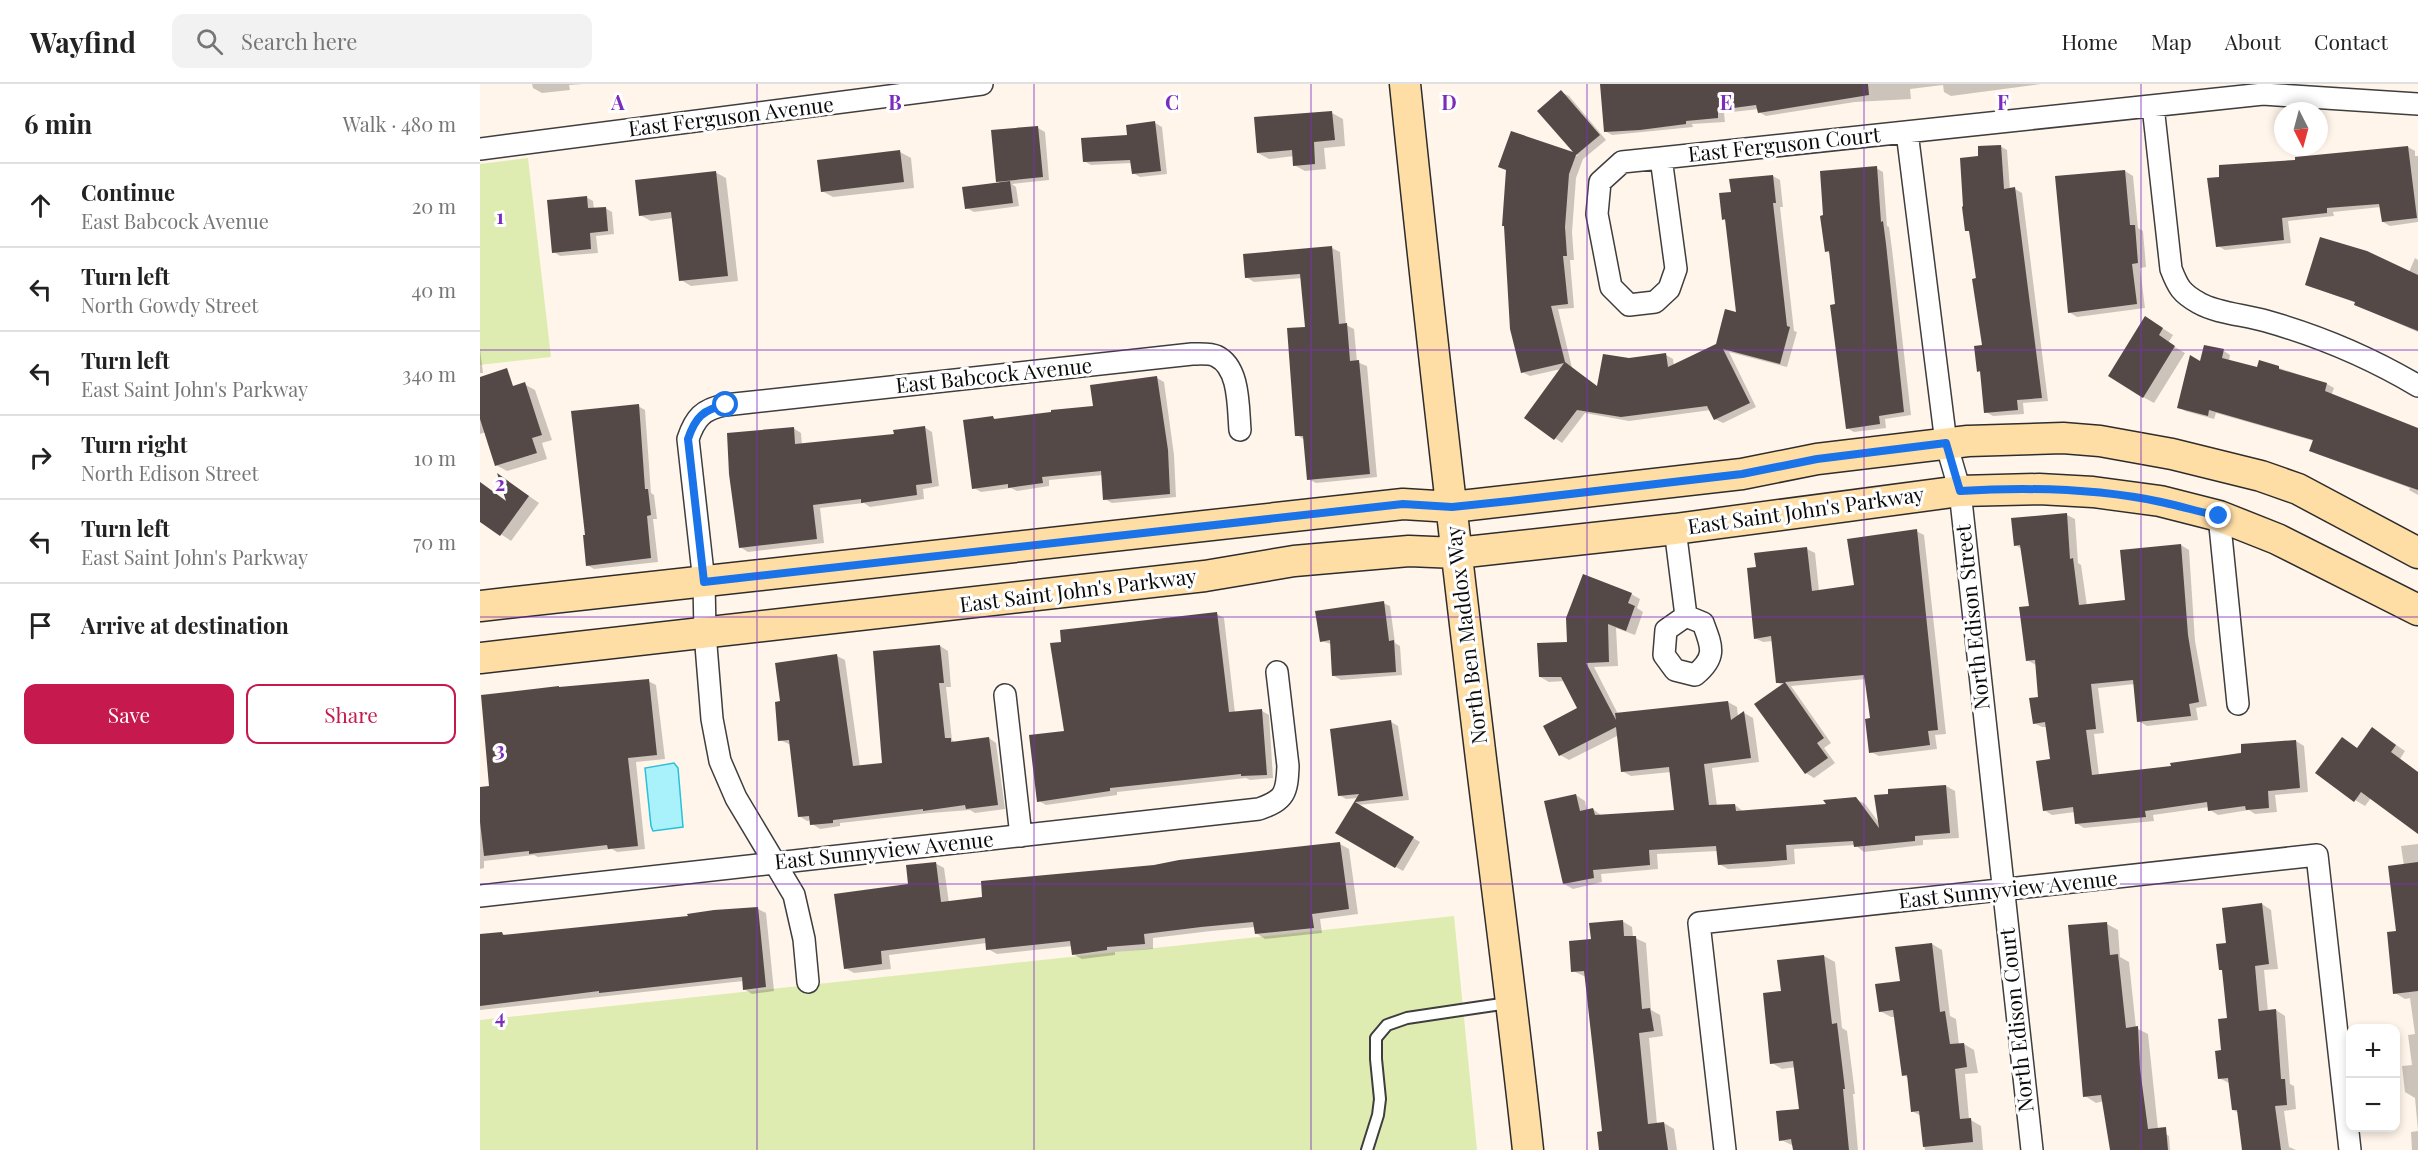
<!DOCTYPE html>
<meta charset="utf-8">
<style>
:root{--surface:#fff;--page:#f2f2f2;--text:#222;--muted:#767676;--line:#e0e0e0;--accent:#c6194d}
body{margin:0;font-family:"Playfair Display",serif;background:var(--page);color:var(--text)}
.controls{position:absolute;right:18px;bottom:18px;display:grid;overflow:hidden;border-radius:12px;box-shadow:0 3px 9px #0003}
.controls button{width:54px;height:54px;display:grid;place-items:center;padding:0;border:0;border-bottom:2px solid var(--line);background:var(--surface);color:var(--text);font:30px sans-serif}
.compass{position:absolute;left:1794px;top:18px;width:54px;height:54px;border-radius:50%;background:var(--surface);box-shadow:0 3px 9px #0003;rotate:174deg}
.stop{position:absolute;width:18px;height:18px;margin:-14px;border:4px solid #1a73e8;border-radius:50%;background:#fff}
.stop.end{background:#1a73e8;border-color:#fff;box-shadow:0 2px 6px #0008}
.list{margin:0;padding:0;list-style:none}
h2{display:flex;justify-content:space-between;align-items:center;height:78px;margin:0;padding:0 24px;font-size:26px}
h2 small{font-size:20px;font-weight:400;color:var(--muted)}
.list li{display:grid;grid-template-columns:39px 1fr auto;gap:18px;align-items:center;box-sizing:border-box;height:84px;padding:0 24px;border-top:2px solid var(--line)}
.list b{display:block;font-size:22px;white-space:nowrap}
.list p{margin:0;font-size:20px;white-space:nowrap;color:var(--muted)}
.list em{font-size:20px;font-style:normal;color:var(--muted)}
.actions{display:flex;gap:12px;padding:18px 24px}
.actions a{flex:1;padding:14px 0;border:2px solid var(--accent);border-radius:12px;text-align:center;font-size:21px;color:var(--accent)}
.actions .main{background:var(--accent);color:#fff}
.icon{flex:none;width:33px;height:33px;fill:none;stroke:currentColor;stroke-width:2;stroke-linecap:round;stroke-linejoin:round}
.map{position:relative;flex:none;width:1938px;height:1066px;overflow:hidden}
header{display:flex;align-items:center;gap:36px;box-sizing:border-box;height:84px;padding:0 30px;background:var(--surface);border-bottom:2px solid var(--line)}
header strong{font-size:28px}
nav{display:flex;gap:33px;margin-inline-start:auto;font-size:21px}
.search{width:420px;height:54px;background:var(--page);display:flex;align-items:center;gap:15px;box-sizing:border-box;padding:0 21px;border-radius:12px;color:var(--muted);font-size:22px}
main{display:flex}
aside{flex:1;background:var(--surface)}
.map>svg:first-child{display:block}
.green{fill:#dfecb1}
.water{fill:#aaf2fb;stroke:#2bbfd8;stroke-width:1.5}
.shadow{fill:#0003}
.building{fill:#554947}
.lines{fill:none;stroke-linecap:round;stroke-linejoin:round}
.lane-casing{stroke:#3e3e3e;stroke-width:14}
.street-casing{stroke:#3e3e3e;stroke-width:24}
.secondary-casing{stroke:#2d2d2d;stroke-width:33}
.lane{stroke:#fff;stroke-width:10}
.street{stroke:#fff;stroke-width:21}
.secondary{stroke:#ffdea5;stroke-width:30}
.route{stroke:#1a73e8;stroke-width:8}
.grid{fill:none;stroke:#7b2cbf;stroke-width:1.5;stroke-opacity:0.55}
.labels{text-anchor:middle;stroke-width:6;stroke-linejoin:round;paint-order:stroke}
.street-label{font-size:21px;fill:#0b0b0b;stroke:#fff}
.grid-label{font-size:20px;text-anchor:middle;font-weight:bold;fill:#7b2cbf;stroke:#fff;stroke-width:6;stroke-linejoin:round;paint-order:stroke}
</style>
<header>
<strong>Wayfind</strong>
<div class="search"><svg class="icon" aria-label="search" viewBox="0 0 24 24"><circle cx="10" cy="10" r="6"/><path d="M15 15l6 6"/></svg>Search here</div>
<nav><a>Home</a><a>Map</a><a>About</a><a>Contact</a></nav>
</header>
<main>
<aside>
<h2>6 min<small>Walk · 480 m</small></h2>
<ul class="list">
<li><svg class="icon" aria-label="ahead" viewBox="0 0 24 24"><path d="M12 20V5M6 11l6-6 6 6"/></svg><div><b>Continue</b><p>East Babcock Avenue</p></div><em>20 m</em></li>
<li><svg class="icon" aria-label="left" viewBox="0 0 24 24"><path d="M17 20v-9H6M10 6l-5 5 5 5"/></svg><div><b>Turn left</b><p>North Gowdy Street</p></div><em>40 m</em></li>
<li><svg class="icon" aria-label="left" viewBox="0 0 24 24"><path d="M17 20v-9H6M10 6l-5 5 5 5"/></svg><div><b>Turn left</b><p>East Saint John's Parkway</p></div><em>340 m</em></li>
<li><svg class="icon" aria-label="right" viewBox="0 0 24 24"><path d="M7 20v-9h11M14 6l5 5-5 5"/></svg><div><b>Turn right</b><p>North Edison Street</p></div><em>10 m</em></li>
<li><svg class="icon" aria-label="left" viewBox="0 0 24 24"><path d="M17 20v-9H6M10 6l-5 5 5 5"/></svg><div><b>Turn left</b><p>East Saint John's Parkway</p></div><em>70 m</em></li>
<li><svg class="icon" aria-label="arrive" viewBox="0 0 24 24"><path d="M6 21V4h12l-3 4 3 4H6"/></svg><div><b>Arrive at destination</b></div></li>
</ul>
<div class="actions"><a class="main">Save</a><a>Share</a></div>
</aside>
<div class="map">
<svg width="1938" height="1066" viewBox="0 0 1938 1066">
<rect width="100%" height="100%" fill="#fff5ea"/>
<path class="green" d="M48,74L71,273L0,281V80Z
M974,832L997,1066H0V936Z"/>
<path class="water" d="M194,679L198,684L203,743L173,747L171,742L165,684Z"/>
<path class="shadow" d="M52,0H103L89,1L90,6L62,9L53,4Z
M1122,0H1561L1471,12L1464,8L1463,1L1430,5L1431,15L1375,18L1286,32L1279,28V25L1244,29L1245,38L1212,40L1213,43L1132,51L1125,47Z
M1081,8L1089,12L1126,56L1103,75L1096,94L1092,148L1094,176H1090L1094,224L1078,225L1092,284L1119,304L1149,276L1186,271L1193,275L1194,282L1237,261L1257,230L1246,137L1243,135L1252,109L1293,92L1300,96L1303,123H1300L1314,247L1317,248L1307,283L1249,268L1276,323L1243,339L1235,335L1231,326L1149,337L1105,329L1082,359L1046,334L1081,285L1050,292L1042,288L1032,49L1098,72L1059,27Z
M852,29L863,35L865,62L844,64L846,85L825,87L814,81V72L789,75L778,69Z
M675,39L682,43L687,90L660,93L653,89L652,79L611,81L604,77Z
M558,44L565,48L569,96L532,100L536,103L539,122L494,128L487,124L522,100L517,97Z
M1520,62L1527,66L1530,106L1535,105L1542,109L1568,317L1543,319L1544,330L1513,332L1506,328L1502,289L1498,287L1503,263L1491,149L1487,146L1499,74Z
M1928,63L1935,67V72H1938V138L1910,142L1903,138L1901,123L1853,128L1854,132L1808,137L1811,159L1745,166L1738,162L1817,77Z
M420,68L431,74L434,104L353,113L342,107Z
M1396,84L1403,88L1407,142L1409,143L1412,165L1431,331L1405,335L1406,344L1374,348L1367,344L1351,170L1346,167Z
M1645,87L1653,92L1658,144L1663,147L1666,183L1660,184L1665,224L1597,233L1589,228Z
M235,88L246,94L258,197L211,202L201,196L193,134L171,137L160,131Z
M106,113L113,117L114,125L125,124L132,128L134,150L116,152L118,169L80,172L74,168Z
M852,164L860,168L866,241L874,245L877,278L887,282L897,393L836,399L828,395L825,356L817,351L826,244L822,194L774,198L766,193Z
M1935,174L1938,176V248L1885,225L1877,219L1826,201L1929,188Z
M1676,240L1693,251L1688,259L1705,269L1674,319L1663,313Z
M0,265L3,289H0Z
M1744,267L1750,271L1749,277L1778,285L1799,284L1847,300L1854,304L1851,312L1938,360V411L1929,406L1930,404L1837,370L1830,366L1834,357L1736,329L1734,335L1705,327L1699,323L1721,279Z
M677,294L684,298L694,371L696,413L632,419L625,415L623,391L569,396V402L537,407L531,404L501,408L494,404L513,334L517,336L614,323Z
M44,300L55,306L72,356L62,359L67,375L27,387L16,381L20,343L0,350V313Z
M158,322L165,326L171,409L174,411L177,435H173L178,478L114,485L107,481Z
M444,343L452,348L459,402L443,405L444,415L390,423L384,419L340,424L344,459L268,468L260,463L313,344L321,349L322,361L416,351Z
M20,392L59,419L31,457L0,436V398L28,418Z
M1587,431L1595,435L1598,479L1601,481L1607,522L1647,517L1701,461L1709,466L1715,557L1727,622L1716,624L1718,636L1667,642L1658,637L1655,600L1618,604L1624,649L1614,650L1619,691L1692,683L1816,657L1824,662L1828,708L1795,711L1797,728L1775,730L1769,726L1738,731L1730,726L1729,723L1673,731L1674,737L1604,744L1596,739L1595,728L1572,731L1564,726L1571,676L1567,643H1562L1554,639L1559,615L1556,581L1547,576L1550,523L1542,465L1535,461Z
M1436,447L1444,451L1466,650L1455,651L1457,665L1399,672L1391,668V635L1386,595L1311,602L1351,659L1344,664L1355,679L1334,694L1326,689L1302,601L1297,598L1293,557L1283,558L1275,554L1278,484L1327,465L1335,469L1339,507L1375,503Z
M1151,510L1160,515L1157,524L1163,528L1155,551L1136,544L1138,582L1114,583L1138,630L1248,618L1257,623L1258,633L1264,629L1273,634L1279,678L1232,684L1237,722L1255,721L1264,728L1349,721L1376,715L1385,720L1400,740L1466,702L1475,707L1479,754L1443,756V761L1384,768L1375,761L1314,765L1315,780L1287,783L1248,785L1239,780L1238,767L1177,770L1178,785L1121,790L1122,798L1093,805L1084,800L1096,711L1105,717L1107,727L1113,725L1122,732L1196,727L1191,688L1151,692L1142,687L1139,651L1089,676L1080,671L1099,625L1085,597L1069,598L1060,593Z
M903,519L910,522L915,559L920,562L922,591L861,596L854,592L851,560L841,557Z
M737,530L744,534L755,629L782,627L789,631L793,694L770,696L766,694L637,708V711L566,721L559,717L585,648Z
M460,562L468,567L471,603H466L472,656L476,659L509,654L516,659L525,725L495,729L490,726L450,729L360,739V742L340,745L332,740L331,736L327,737L319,732L311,661L300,656L302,619L357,572L365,576L380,683L404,680Z
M168,597L176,601L185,675L156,678L165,765L137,768L132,765L58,773L54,771L4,777V784L0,785V704L10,703Z
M911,638L918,642L929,716L878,721L940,758L923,787L857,749L878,714L866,715L859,711Z
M1893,645L1925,667L1920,675L1938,688V748L1891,714L1885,722L1875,716L1862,654L1878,665Z
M860,760L869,765L878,830L840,835L842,849L785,855L776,849L775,843L731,847L673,854V865L635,868V871L602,875L593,870L592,862L517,870L508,865L507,859L409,871L411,885L374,889L365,884L430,802L455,779L464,784L469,819L674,782Z
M1938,760V1066H1932L1931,1048L1938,1047L1935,1014L1925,1008L1922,982L1932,981L1928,951L1935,950L1930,914L1925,915L1915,909L1924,782L1921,762Z
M1782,820L1791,826L1798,885L1784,886L1788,927L1796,926L1805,932L1810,1000L1814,1002L1816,1025L1804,1027L1809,1063L1816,1066H1764L1759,1029L1753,1026L1749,999L1739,994L1748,935L1744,887L1740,885L1748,860Z
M278,825L286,829L294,907L272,910L264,905L263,897L0,926V851L22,849L26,852Z
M1142,837L1152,843L1153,853L1166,859L1171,926L1180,931L1183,952L1169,954L1177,1040L1184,1039L1194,1045L1197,1066H1121L1123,1048L1106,893L1093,887L1112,857Z
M1627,840L1638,846L1640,873L1649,878L1656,944L1668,950L1678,1045L1689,1052L1690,1066H1631L1624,1017L1616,1019L1605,1012Z
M1452,860L1462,866L1470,932L1476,935L1479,961L1484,960L1494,966L1498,989L1485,990L1489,1035L1501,1042L1503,1066H1445L1441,1032L1432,1027L1428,994L1424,991L1415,933H1411L1400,927Z
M1344,872L1355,878L1362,944L1367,947L1375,1010H1373L1378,1066H1314V1062L1301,1056L1321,1026L1316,983L1302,985L1292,979L1302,909Z"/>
<path class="building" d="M1120,0H1388L1389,11L1278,29L1276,21L1238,26V34L1206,37V40L1160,46L1124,48Z
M1081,6L1120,51L1096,71L1089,90L1085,143L1087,172H1083L1088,220L1071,222L1085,278L1117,302L1123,270L1149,274L1186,269L1188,283L1236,260L1245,225L1256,228L1245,135L1242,136L1239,109L1251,108L1249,95L1293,91L1296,119H1293L1307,242L1310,243L1300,280L1243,265L1270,319L1234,336L1227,322L1141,333L1097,326L1074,356L1044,334L1084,279L1041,289L1030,245L1024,142H1022L1026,86L1018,83L1031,47L1093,68L1057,27Z
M852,27L855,56L834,58L835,80L813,82L812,66L777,69L774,33Z
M675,37L681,87L652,90L650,76L603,78L601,54L647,51L646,41Z
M558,42L563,93L516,98L511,46Z
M1521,61L1524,105L1535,103L1562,314L1537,316L1538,326L1504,329L1500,287L1497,288L1494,262L1502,261L1492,195L1496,194L1489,147H1485L1482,123L1483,122L1480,74L1498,72V62Z
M1928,62L1937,134L1902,138L1899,120L1847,124V129L1802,134L1804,156L1736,163L1727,94L1739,93V81L1815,76V73Z
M420,66L424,98L341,108L337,76Z
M1397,82L1401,138L1403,137L1406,160L1424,328L1399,332L1400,340L1366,345L1350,221L1355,220L1349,167L1345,168L1340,132L1343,131L1340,87Z
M1645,86L1650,141H1655L1658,179L1652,180L1657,220L1588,229L1575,92Z
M236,87L248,192L199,197L191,128L159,132L155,96Z
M530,97L533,119L485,125L482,103Z
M107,112L108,124L126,123L128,147L110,149L111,165L72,169L67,116Z
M1840,153L1887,167L1938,191V247L1874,221L1875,218L1825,201Z
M852,162L859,240L867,239L870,277L879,276L890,390L827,396L823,352H815L807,244L825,243L820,190L765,194L763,170Z
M1665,232L1683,244L1679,251L1695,262L1663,314L1628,292Z
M1724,261L1744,265L1742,274L1777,283L1779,276L1799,282V285L1847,299L1845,307L1938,344V406L1829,367L1833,356L1729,326L1728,332L1697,324L1710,271L1720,277Z
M27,284L33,302L45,298L62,351L52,354L57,369L15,382L0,335V293Z
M677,292L688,366L690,410L623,416L621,387L562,393L563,399L528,404V400L492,405L483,336L513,332L514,335L571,328V326L613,322L610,301Z
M159,320L165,405H168L171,431L167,432L171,474L106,482L103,451H105L91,327Z
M445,342L452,399L436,401L437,411L381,419V415L333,421L337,455L259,464L249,390L247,349L314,343L315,360L414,350L413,346Z
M17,389L49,412L20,452L0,438V398L26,417Z
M1587,429L1590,475L1593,474L1599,521L1645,516L1640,466L1701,460L1708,551L1719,618L1709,620L1711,632L1657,638L1653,596L1611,600L1616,645L1606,646L1612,691L1691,682L1690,679L1761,669V660L1816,656L1820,704L1788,707L1789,724L1766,726L1765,722L1728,727L1727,718L1665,727L1666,733L1595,740L1593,723L1563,727L1556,677L1570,675L1565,638L1553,640L1549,614L1558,613L1555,576L1546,577L1539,523L1549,522L1540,461L1534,462L1531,434Z
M1437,445L1458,646L1448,647L1450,661L1389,669L1385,635L1390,634L1384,591L1305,598L1344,654L1337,659L1348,674L1325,690L1274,620L1304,599H1296L1291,552L1274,555L1267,484L1276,483L1274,469L1327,463L1332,507L1374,501L1367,455Z
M1103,490L1152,509L1148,519L1155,522L1146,547L1128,540L1129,578L1106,579L1136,636L1135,629L1248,617L1251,636L1264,627L1271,674L1224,680L1229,721L1255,720L1256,727L1346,720L1343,716L1376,713L1399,744L1394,711L1408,710V705L1466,701L1470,749L1435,752V757L1374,763L1373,757L1306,761L1307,776L1278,778L1238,781L1236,762L1169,766L1170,781L1113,786L1114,794L1083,800L1064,717L1096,710L1100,727L1113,724L1115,731L1194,726L1189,683L1141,688L1136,643L1079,672L1063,642L1097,624L1081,593H1059L1057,559L1087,558L1086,534Z
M904,517L909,557L914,556L916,588L852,592L850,556L840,558L835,527Z
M737,528L749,628L782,625L787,691L761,692V690L630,704V707L557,718L549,651L584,647L570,559L581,558L580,546Z
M460,561L464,599H459L465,654H471V658L509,653L518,721L486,725L485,721L443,727V725L353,736V739L330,741L329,732L318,733L309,656L298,657L295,618L300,617L295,579L357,570L373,682L402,679L393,567Z
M169,595L177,671L148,674L158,762L128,765L127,761L49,770V767L4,772L0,738V703L9,702L1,611L79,602V603Z
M911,636L923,712L875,718L934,753L915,784L855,749L879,710L858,712L850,645Z
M1892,643L1916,661L1911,668L1938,688V750L1881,708L1874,718L1835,689L1862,653L1877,664Z
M860,758L869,825L832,830L834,844L775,850L773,838L721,843L664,850L665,860L627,863V866L592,871L590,857L506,866L505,854L401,867L402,880L364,885L354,810L428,800L426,781L456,778L461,818L502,813L501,797L674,781L699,776Z
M1938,778V907L1913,910L1907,848L1916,847L1908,782Z
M1782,819L1789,880L1775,882L1779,927L1796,925L1801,995H1805L1807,1021L1795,1022L1801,1066H1762L1757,1026H1752L1748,994L1738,995L1735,967L1741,966L1738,935L1747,934L1742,886H1739L1736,860L1746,859L1742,824Z
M278,823L286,903L263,906L262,893L156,905L119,909V907L0,922V850L22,848L23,851L208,832L207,830L234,826Z
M1143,836L1144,852H1156L1162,925L1170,924L1174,947L1159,949L1168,1040L1184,1038L1188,1066H1119L1117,1048L1122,1047L1104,887L1091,888L1089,857L1111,855L1109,839Z
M1627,838L1630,871L1638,870L1646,944L1658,942L1660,985L1668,1045L1686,1043L1688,1066H1630L1621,1011L1603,1013L1588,841Z
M1452,859L1460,928L1465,927L1470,960L1484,959L1487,983L1475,985L1480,1035L1491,1034L1493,1058L1443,1063L1439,1027L1431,1028L1427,991L1422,992L1413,926L1399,928L1395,900L1420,897L1415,863Z
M1344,871L1352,940L1357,939L1365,1005H1363L1369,1066H1313L1311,1055L1299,1057L1296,1027L1319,1025L1313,977L1290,980L1283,909L1301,907L1297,876Z"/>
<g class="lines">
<g class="lane-casing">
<path id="lane" d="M887,1066L898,1031L900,1015L896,975V954L907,941L927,934L1028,919"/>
</g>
<g class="street-casing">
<path id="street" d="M1673,22L1691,185C1698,203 1701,209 1719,219C1736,229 1766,231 1786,237C1839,252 1891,274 1938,302
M1427,48L1466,359L1480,407L1552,1066
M0,65L502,0
M1181,74L1196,185L1189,205L1175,218L1149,221L1131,203L1117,130L1120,98L1142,78L1181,74L1783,10L1938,20
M1739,432L1758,620
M1195,445L1206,532L1186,546L1184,571L1195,586L1215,591C1237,573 1232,563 1223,539L1206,532
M525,611L541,752
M0,812L779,725C805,716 807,709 808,682L797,588
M328,898L324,855L314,811L256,714L240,677L232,635L225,549L224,498L208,355C215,334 223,325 245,321L712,270C719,270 730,269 736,272C760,283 758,323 760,346
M1245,1066L1219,839L1837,771L1870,1066"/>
</g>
<g class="secondary-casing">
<path id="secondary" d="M925,0C948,225 974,450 1001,675C1017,805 1034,935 1048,1066
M0,522L923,420L972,423L1262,390L1337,375L1488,357L1583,354L1620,357L1692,370L1781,392L1818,405L1938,469
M0,574L725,492L814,477L929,467L977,469L1195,445L1480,407L1559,405L1613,408L1680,417L1739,432L1797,455L1938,526"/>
</g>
<use href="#lane" class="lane"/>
<use href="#street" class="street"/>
<use href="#secondary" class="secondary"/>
</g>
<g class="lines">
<path class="route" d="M246,321C223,325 215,334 208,355L224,498L923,420L972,423L1030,417L1262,390L1337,375L1466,359L1480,407C1547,403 1615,404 1681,418C1700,422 1720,428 1739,432"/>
</g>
<path class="grid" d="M277,0V1066M554,0V1066M831,0V1066M1107,0V1066M1384,0V1066M1661,0V1066M0,266H1938M0,533H1938M0,800H1938"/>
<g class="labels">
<g class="street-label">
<text transform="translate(251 33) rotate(-7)" y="7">East Ferguson Avenue</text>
<text transform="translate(1304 61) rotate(-6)" y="7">East Ferguson Court</text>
<text transform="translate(514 292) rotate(-6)" y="7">East Babcock Avenue</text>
<text transform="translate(1326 427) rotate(-8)" y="7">East Saint John's Parkway</text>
<text transform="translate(598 507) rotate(-7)" y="7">East Saint John's Parkway</text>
<text transform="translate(1493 533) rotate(-96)" y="7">North Edison Street</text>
<text transform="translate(987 551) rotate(-97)" y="7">North Ben Maddox Way</text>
<text transform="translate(404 767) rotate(-6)" y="7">East Sunnyview Avenue</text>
<text transform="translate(1528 806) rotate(-6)" y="7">East Sunnyview Avenue</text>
<text transform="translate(1537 936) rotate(-96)" y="7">North Edison Court</text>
</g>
</g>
<g class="grid-label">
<text x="138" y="26">A</text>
<text x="415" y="26">B</text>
<text x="692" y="26">C</text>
<text x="969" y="26">D</text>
<text x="1246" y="26">E</text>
<text x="1523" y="26">F</text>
<text x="20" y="140">1</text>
<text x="20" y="407">2</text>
<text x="20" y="673">3</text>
<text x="20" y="940">4</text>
</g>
</svg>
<div class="controls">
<button>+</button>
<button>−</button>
</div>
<svg class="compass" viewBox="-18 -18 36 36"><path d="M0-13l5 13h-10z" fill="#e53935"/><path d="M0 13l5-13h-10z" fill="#767676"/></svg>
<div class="stop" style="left:246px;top:321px"></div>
<div class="stop end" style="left:1739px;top:432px"></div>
</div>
</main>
